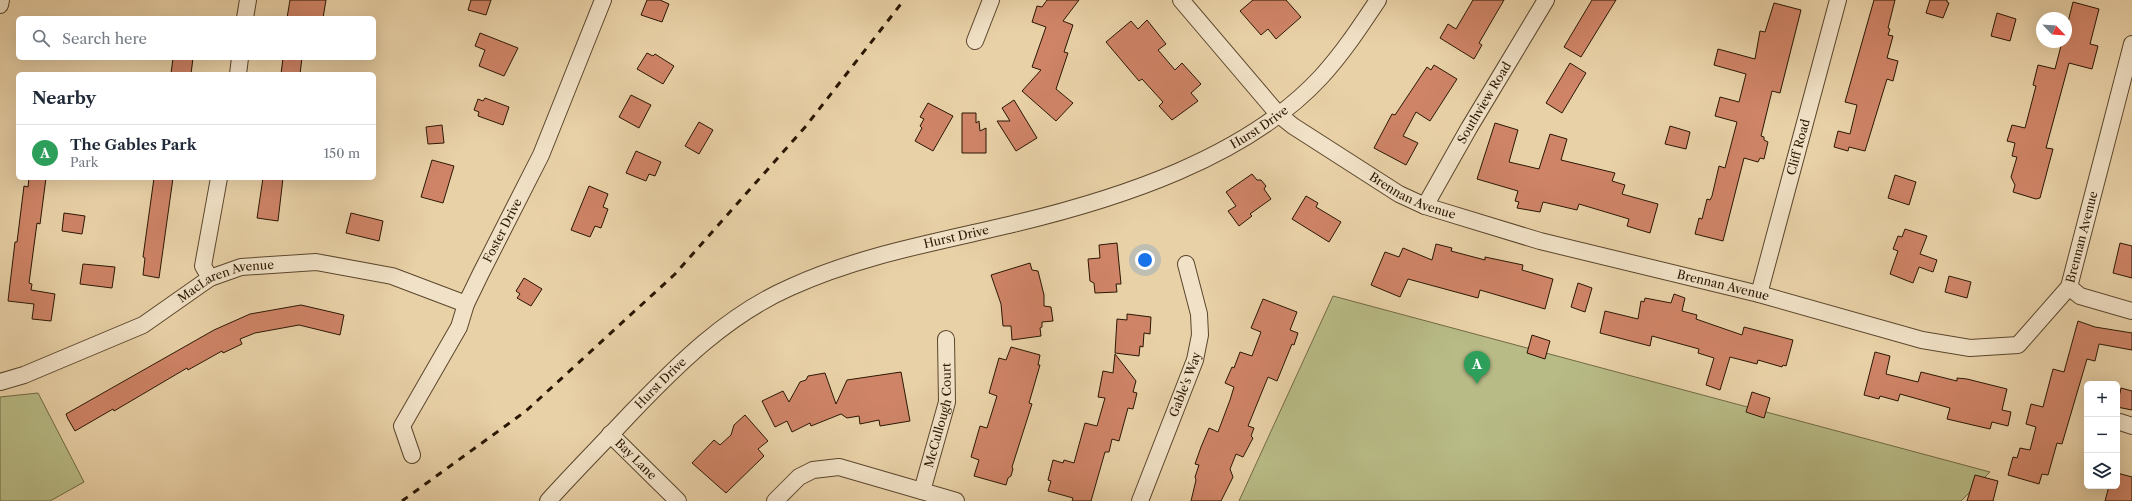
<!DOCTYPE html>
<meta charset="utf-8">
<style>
:root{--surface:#fff;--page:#f6f6f7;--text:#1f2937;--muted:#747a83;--line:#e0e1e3;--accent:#8f2418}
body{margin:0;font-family:"Libre Caslon Text",serif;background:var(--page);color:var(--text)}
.controls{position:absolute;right:12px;bottom:12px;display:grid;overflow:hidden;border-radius:6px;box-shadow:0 4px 16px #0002}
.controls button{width:36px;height:36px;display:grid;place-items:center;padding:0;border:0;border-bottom:1px solid var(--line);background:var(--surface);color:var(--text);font:20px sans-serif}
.compass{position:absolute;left:2036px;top:12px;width:36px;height:36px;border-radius:50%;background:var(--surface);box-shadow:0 4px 16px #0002;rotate:115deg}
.you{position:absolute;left:1145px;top:260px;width:14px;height:14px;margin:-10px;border:3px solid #fff;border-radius:50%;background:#1a73e8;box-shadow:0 0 0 6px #1a73e833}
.badge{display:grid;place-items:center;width:26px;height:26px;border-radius:50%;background:var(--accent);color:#fff;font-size:13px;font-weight:700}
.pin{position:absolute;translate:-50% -33px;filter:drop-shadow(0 1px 2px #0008)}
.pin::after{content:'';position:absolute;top:21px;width:14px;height:12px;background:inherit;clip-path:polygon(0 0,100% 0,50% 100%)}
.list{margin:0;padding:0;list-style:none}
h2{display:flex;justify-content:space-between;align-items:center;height:52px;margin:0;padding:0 16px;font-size:17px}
h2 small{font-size:13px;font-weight:400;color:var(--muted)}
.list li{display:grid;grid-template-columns:26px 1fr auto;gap:12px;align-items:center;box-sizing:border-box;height:56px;padding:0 16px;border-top:1px solid var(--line)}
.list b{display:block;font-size:15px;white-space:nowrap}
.list p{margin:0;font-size:13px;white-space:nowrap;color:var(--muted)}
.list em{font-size:13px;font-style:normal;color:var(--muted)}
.icon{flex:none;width:22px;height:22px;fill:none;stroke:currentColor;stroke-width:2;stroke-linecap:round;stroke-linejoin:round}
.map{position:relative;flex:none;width:2132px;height:501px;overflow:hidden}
.search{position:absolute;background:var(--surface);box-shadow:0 4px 16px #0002;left:16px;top:16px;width:360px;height:44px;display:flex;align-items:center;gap:10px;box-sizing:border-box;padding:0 14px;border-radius:6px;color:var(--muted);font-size:15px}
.panel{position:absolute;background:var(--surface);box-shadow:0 4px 16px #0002;left:16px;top:72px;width:360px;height:108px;border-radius:6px}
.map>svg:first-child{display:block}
.green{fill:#b8bb86;stroke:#716944}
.building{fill:#cf8467;stroke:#2a1703}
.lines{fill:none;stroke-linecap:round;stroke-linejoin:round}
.minor-casing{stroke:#5a462c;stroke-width:18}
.minor{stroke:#f1e1c6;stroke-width:16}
.rail{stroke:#2a1703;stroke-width:3;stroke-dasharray:7 7;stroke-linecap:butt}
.labels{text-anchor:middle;stroke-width:3.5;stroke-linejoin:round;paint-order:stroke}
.street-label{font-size:12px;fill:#2a1703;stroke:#f1e1c6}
</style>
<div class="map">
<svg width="2132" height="501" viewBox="0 0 2132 501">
<rect width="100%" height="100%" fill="#e9d1a7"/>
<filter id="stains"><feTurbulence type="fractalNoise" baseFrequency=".005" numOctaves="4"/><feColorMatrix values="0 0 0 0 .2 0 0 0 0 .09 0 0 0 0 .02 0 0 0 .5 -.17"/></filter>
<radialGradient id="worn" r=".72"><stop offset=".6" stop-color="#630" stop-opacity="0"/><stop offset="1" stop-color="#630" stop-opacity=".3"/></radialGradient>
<path class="green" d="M1333,296L1990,472L1961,501H1239Z
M38,393L84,482L50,501H0V397Z"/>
<path class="building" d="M290,0H326L323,18H287Z
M471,0H491L486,15L468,10Z
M647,0H660L669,4L662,22L641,15Z
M1047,0H1079L1063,21L1073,25L1064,52L1068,53L1056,89L1073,103L1056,121L1022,91L1041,70L1032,67L1046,27L1032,22L1037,6L1042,7Z
M1253,0H1286L1301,17L1276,39L1268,29L1261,35L1240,11Z
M1473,0H1504L1479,43L1482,45L1474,59L1440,38L1448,24L1456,29Z
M1592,0H1616L1581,57L1564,47Z
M1874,0H1895L1888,28L1890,29L1888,35L1893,36L1887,58L1898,61L1893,81L1887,79L1865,151L1849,147L1848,151L1834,147L1838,131L1850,134L1857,105L1845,102Z
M1930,0H1947V2L1949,3L1943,18L1926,13Z
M2073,2L2099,9L2090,44L2098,46L2092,69L2069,63L2046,148L2053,149L2040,198L2036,199L2013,192L2015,185L2011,177L2017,157L2012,156L2015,143L2007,141L2012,125L2025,128L2036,86L2033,85L2038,65L2055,69L2062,42H2066V30Z
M1774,3L1801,10L1780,93L1772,91L1761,136L1764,137V140L1768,142L1764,159L1760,158L1758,162L1744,158L1723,241L1695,234L1699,218L1702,219L1707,199L1710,200L1712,196L1719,166L1725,168L1737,122L1715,116L1720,97L1739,102L1746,74L1714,65L1718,49L1755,59L1760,31L1765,32Z
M1997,13L2016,19L2010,41L1991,36Z
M1147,20L1166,44L1158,50L1175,70L1182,63L1201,84L1191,93L1198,101L1172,120L1159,106L1163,102L1142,79L1139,81L1106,42L1131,21L1138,29Z
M480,33L518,48L504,76L479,66L485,50L475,46Z
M647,53L653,56L655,54L674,66L663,84L637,69Z
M173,58H193L191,74H171Z
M283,58H302L300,74H281Z
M1570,63L1586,73L1562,113L1546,103Z
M1434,65L1457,79L1430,121L1416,112L1403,136L1418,143L1406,165L1374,148L1392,114L1395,115L1427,67L1431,70Z
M631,95L651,105L639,128L619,117Z
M485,98L509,107L503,125L478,116L479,112L474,110L478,99L483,101Z
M1014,100L1037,138L1016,151L997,121H1010L1002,108Z
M928,103L953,116L933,151L915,141L922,128L920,126L924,119L920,117Z
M962,113H976V123L979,121L980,131L986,128V153H962Z
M699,122L713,130L699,154L685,146Z
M1495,123L1518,130L1509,162L1539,169L1550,134L1567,139L1561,160L1615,173L1612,181L1625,185L1622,194L1658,204L1650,233L1627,226L1629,219L1579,204L1577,210L1543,202L1540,212L1517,208L1519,202L1515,201L1518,191L1477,179Z
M442,125L444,143L428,144L426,127Z
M1670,126L1690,132L1686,149L1665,144Z
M636,151L661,162L655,176L649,174L646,181L626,173Z
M432,160L454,166L443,203L421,197Z
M1252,174L1257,180H1261L1266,186L1264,189L1271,199L1250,214L1252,216L1239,226L1228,211L1236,206L1226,192Z
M1895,175L1916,182L1909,205L1888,198Z
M29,178H46L40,224L37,223L29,283L32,284L31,290L55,294L51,321L32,319L34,304L8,301L15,242H17L24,186L28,187Z
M154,178H173L159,278L143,275L145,258L143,257Z
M263,178H283L278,221L257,218Z
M589,186L608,194L603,207L608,209L601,228L595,226L590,237L571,230Z
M1306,196L1318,203L1316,207L1341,222L1329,242L1292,219Z
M64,213L85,216L82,234L62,231Z
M351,213L383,221L379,241L346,233Z
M1905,229L1927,236L1920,254L1937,260L1933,272L1919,267L1913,283L1890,274L1898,251L1893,249L1898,236L1902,237Z
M1117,243L1121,284H1116L1117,292L1095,293L1094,283L1090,281L1088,259L1100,258L1099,245Z
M2120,243L2132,246V278L2113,273Z
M1436,244L1452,248L1451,251L1485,260V257L1523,265L1522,270L1553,279L1545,309L1480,290L1478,298L1408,279L1400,297L1371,285L1385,252L1399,257L1403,248L1432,260Z
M1030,263L1032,270L1038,271L1044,295V306L1051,307L1053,321L1042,322V327L1040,328L1041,336L1012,340L1011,326H1003L1001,304L991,275Z
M83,264L115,267L112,288L80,284Z
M1949,276L1971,282L1967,298L1945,292Z
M524,278L542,289L531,306L517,298L520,294L516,291Z
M1578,283L1592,288L1585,312L1571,307Z
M1674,294L1685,298L1682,311L1697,315L1696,319L1742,335L1744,327L1793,340L1786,366L1783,365L1782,367L1758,360L1757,364L1730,357L1720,390L1706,385L1714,358L1698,353L1699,349L1652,336L1650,346L1600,333L1605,311L1638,319L1641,301L1644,302L1645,298L1671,303Z
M1263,299L1297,312L1290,330L1298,333L1294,345L1292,344L1277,381L1268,377L1248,426L1254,428L1251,436L1253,438L1243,457L1236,454L1230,469L1233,477L1221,501H1191L1196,480L1195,477L1199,465L1195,464L1201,447L1209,428L1218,432L1230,400L1234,387L1225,383L1232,367L1234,368L1240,352L1252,356L1261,332L1251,328Z
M301,305L344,315L340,335L299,325L255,333L240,339L242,344L223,353L222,351L188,370L187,368L114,411L113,409L75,431L68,419L66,414L214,330L250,314Z
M1127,314L1151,317L1150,334L1144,333L1143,347L1140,346L1139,356L1115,353L1117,319L1127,320Z
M2078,321L2095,327L2132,333V350L2099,344L2095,361L2087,359L2062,444L2057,443L2048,475L2042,474L2039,484L2008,475L2013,457L2017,458L2020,448L2030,450L2036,427L2026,424L2031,404L2043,407L2053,369L2064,372Z
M1532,335L1550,341L1545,359L1527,353Z
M1011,347L1040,355L1038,365H1040L1029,403L1032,404L1012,467L1013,469L1011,476L1008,478L1006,485L974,476L979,460L971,457L980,426L987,428L997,396L989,393L999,358L1006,360Z
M1875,352L1890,356L1886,374L1918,382L1921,372L1957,381V378L1967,379L2007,389L2002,410L2011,412L2008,426L1992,422L1990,429L1947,419L1950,408L1900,394L1898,401L1880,396L1879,399L1864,395Z
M1115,354L1136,381L1133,392L1137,393L1133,409L1128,408L1119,441L1112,439L1109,452H1105L1091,501H1072L1073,498L1048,491L1051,481L1048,480L1053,460L1063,463L1064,460L1074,463L1085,423L1097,426L1105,398L1098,397L1103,371L1113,373Z
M901,372L910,421L880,426L879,420L860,424L859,416L847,418L841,414L811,426L810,423L792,432L787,421L775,427L762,401L783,391L789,402L800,382L806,380L808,376L825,373L836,404L847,380Z
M2121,388L2132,391V410L2117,407Z
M1752,392L1770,398L1764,418L1746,412Z
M745,415L768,441L758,449L764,456L726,493L692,463L714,440L720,445L731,435L734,425Z
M2117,473L2132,477V501H2105L2109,486H2117Z
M1975,475L1998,481L1993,501H1967Z"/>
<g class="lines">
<g class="minor-casing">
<g id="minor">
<path id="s1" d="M1181,0L1278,114L1293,126L1399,194L1425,206L1540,241L1759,294L1922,340L1970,348L2018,345L2069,287L2132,44"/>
<path d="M0,5L1,0"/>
<path d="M245,18L248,0"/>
<path d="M975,41L991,0"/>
<path d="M238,74L240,58"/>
<path id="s2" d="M1425,206L1469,128L1546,0"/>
<path d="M210,278L203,266L219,178"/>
<path d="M2069,287L2080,296L2132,311"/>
<path id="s3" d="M1759,294L1838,0"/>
<path id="s4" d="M0,382L24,375L143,325L210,278L241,267L316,262L392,276L466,304"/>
<path d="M2120,422L2132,426"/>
<path id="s5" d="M610,434L678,501"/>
<path id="s6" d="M412,455L402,426L459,327L466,304L481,273L541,155L603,0"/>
<path id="s7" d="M922,491L947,402L946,339"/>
<path id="s8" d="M548,501C575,471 603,443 631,413C678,364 727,315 791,287C861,255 938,242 1013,224C1118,199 1246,158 1321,77C1343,53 1360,27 1378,0"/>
<path d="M775,501L799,477L813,470L839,467L956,501"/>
<path id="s9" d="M1140,501L1195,360L1200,335L1199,314L1186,264"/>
</g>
</g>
<use href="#minor" class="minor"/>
<path class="rail" d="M402,501L526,411L675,274L806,126L904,0"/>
</g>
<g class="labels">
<g class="street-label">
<text dy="4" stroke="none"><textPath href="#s2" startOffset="119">Southview Road</textPath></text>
<text dy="4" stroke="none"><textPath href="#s8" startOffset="823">Hurst Drive</textPath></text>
<text dy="4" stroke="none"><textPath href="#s3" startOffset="152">Cliff Road</textPath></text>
<text dy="4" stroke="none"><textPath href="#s1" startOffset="308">Brennan Avenue</textPath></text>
<text dy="4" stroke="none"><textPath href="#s6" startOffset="251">Foster Drive</textPath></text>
<text dy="4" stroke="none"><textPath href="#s8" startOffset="499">Hurst Drive</textPath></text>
<text dy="4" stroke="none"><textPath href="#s1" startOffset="1064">Brennan Avenue</textPath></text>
<text dy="4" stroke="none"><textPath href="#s4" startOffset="250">MacLaren Avenue</textPath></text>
<text dy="4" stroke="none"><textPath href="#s1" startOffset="632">Brennan Avenue</textPath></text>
<text dy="4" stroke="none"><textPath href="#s8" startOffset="163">Hurst Drive</textPath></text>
<text dy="4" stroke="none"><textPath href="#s9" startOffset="125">Gable's Way</textPath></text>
<text dy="4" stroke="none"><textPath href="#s7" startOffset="78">McCullough Court</textPath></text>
<text dy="4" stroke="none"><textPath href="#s5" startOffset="36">Bay Lane</textPath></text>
</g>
</g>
<rect width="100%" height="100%" filter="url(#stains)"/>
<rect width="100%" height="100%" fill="url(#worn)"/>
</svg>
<div class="controls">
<button>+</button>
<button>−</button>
<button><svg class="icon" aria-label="layers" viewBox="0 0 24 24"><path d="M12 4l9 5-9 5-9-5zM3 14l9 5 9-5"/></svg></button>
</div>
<svg class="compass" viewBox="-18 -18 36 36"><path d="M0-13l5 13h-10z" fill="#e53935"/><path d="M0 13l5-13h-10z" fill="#747a83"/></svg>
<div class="you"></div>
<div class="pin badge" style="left:1477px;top:384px;background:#2e9e5b">A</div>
<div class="search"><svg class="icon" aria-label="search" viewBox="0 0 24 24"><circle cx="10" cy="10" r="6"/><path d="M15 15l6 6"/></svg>Search here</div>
<section class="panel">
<h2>Nearby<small></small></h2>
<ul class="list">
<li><span class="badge" style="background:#2e9e5b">A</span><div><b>The Gables Park</b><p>Park</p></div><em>150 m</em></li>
</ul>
</section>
</div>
